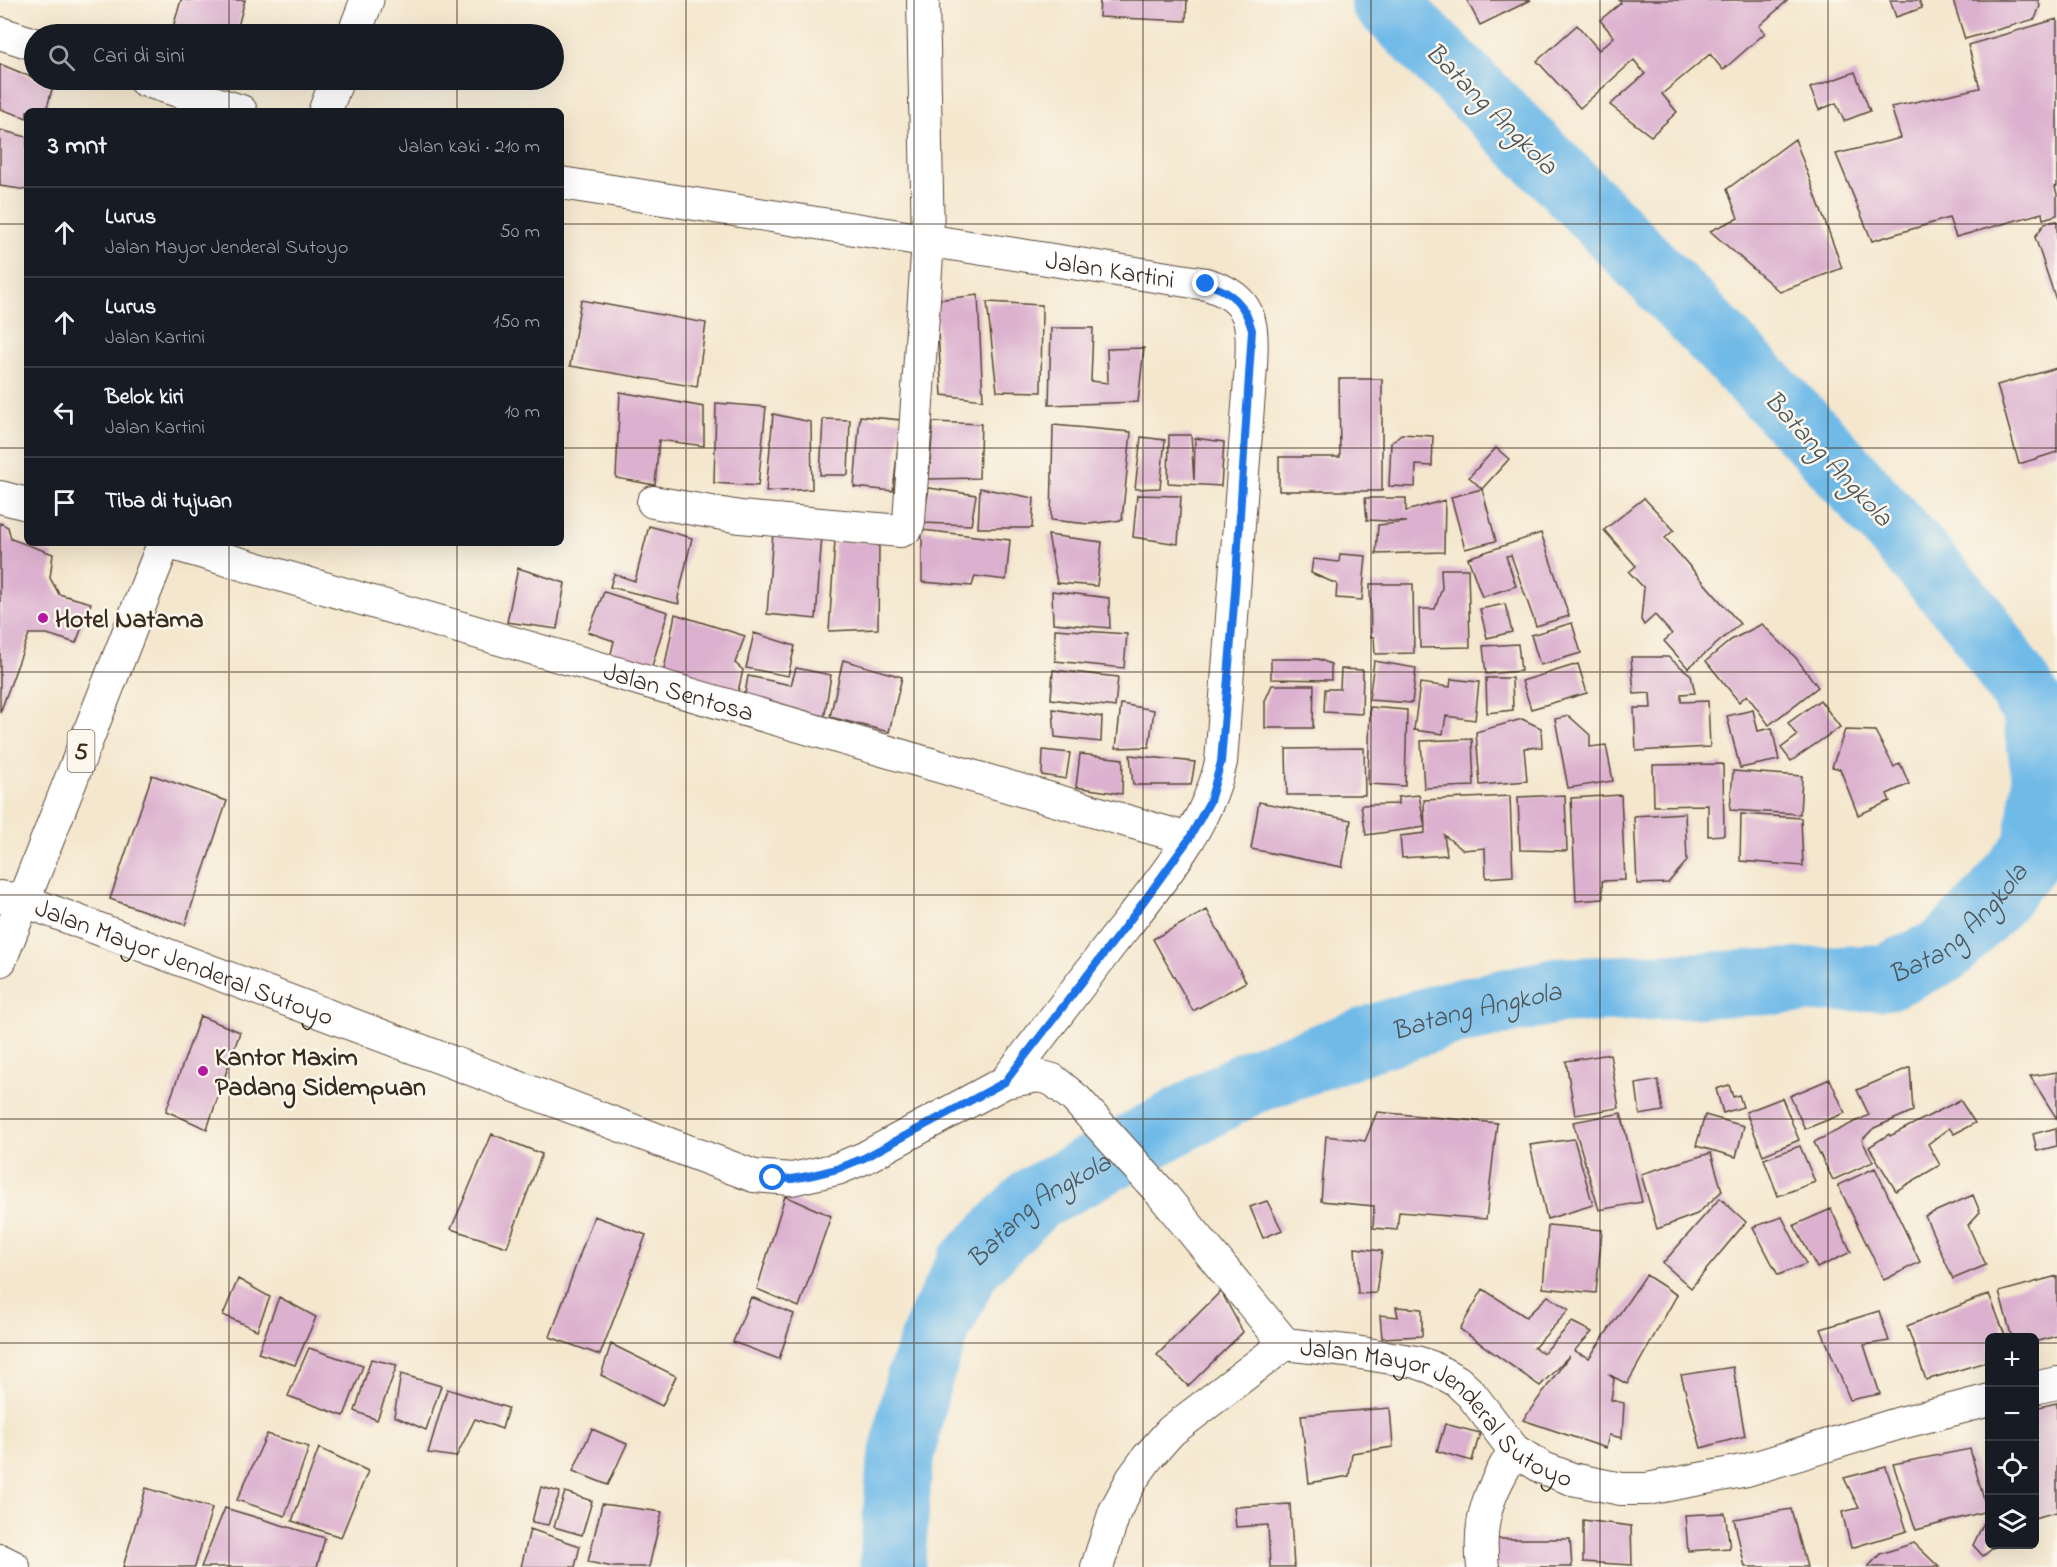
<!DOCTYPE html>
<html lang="id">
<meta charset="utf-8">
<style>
:root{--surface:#171b24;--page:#242831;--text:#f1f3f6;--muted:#9ea1a6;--line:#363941}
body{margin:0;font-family:"Indie Flower",sans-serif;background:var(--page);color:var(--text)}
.controls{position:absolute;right:18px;bottom:18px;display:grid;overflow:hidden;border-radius:9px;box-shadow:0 6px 24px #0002}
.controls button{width:54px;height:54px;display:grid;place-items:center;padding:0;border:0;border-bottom:2px solid var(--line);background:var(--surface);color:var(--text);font:30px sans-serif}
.stop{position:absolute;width:18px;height:18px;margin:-14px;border:4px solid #1a73e8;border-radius:50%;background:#fff}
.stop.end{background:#1a73e8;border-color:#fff;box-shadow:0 2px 6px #0008}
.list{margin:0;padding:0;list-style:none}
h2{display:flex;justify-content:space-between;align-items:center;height:78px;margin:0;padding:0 24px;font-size:26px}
h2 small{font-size:20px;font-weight:400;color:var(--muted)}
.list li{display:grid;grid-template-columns:39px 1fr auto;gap:18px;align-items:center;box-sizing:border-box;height:90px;padding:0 24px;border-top:2px solid var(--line)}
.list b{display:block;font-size:22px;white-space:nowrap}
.list p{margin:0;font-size:20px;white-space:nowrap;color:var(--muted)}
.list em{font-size:20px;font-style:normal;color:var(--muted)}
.icon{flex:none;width:33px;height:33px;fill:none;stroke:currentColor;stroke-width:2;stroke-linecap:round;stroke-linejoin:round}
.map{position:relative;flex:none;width:2057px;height:1567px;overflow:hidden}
.search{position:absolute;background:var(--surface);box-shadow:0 6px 24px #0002;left:24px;top:24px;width:540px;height:66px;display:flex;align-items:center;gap:15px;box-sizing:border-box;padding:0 21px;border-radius:33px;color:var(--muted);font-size:22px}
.panel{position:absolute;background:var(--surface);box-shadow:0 6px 24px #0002;left:24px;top:108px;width:540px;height:438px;border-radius:9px}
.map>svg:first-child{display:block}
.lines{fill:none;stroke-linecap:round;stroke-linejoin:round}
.river{stroke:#6fbae8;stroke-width:66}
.building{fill:#dcb1cf}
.street-casing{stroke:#574638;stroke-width:34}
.highway-casing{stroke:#574638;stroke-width:35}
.street{stroke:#fff;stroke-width:32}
.highway{stroke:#fff;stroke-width:33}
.route{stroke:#1a73e8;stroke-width:8}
.grid{fill:none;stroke:#3b2a1e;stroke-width:1.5;stroke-opacity:0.55}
.poi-dot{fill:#b5179e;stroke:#fbf7ec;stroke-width:2}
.labels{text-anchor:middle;stroke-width:5;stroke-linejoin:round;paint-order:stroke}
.shield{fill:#fbf7ec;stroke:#75685c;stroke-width:1.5}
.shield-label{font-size:24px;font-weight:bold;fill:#3b2a1e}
.street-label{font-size:26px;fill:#3b2a1e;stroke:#fbf7ec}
.poi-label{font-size:26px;font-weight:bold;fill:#3b2a1e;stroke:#fbf7ec;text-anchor:start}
.water-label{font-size:27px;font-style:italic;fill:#4b555b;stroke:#fbf7ec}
</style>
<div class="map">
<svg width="2057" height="1567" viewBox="0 0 2057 1567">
<rect width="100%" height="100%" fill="#fbf7ec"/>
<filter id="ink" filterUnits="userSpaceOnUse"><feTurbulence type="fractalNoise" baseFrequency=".0167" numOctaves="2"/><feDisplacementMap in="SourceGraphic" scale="12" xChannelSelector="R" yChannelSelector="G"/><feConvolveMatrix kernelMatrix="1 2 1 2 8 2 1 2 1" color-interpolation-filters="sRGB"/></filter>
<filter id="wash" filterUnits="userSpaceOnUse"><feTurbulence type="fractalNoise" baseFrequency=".008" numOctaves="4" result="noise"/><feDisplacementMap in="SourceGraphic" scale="24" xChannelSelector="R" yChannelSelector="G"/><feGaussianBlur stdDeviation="1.35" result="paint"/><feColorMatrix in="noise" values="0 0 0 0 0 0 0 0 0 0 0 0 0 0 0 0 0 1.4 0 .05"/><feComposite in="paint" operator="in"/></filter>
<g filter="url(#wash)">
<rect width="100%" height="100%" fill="#f4e7ce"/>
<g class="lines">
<path class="river" id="s1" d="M892,1567L899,1470L918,1381L939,1325L968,1266L1035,1199L1250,1082L1375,1037L1444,1015L1556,991L1887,977L1945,950L1993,902L2036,848L2045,780L2035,711L1976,621L1829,454L1559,175L1383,0"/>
</g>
<g id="blocks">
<path class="building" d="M181,0H245L236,34H171Z
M1100,0H1187L1186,21L1099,17Z
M1467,0H1531L1480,25Z
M1619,0H1788L1759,26L1765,33L1723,70L1710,54L1662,94L1677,112L1651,136L1610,105L1645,74L1634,60L1580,108L1537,61L1577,25L1599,50L1614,37L1600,20L1621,3Z
M1890,0H1919L1922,8L1896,17Z
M1953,0H2038L2040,6L2035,19L1965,39Z
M2057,19V186L2055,187L2057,194V215L2043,219L2042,213L1956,237L1949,218L1872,241L1836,154L1901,138L1891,107L1980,88L1968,45Z
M0,64L53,86L46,111H27V118L0,109Z
M1855,72L1870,111L1844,121L1836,103L1819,110L1810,88Z
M0,130L27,137V190L0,186Z
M1795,139L1842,268L1780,292L1710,231L1738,218L1727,189Z
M2057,221V303L2035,237L2045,223Z
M978,295L983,400L942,395L936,300Z
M581,300L706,323L697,387L570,366Z
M987,302L1042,305L1041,392L997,391Z
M1051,328H1093L1091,381L1108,383L1107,349L1144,348L1138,402L1049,405Z
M2057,368V452L2019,464L1997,385Z
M1339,379H1382V491H1279V457H1340Z
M620,392L704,407V446L659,440L655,485L616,478Z
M716,403L766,407L758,486L714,483Z
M773,414L811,422L812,489L766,492Z
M860,416L901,420L893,491L854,487Z
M823,419L850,420L848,475H820Z
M933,422L981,424L979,478L929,479Z
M1053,425L1131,432L1122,520L1089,524L1051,520Z
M1401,434L1433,436L1432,466L1416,465L1415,487L1389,486L1391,443Z
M1169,435H1191L1194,480L1195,438L1224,442L1221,486L1168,483Z
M1141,437L1165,440L1160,488L1135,489Z
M1496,448L1509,459L1482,489L1469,477Z
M929,488L976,495L971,525L923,523Z
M980,488L1034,498L1032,528H978Z
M1482,489L1496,541L1465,549L1451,497Z
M1137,495L1181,496L1178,544L1133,537Z
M1365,498H1406V511L1445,500L1444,552L1376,554L1378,525L1407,522L1367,520Z
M1644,498L1674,530L1665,538L1740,624L1688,668L1664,641L1672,634L1655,615L1644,625L1641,620L1644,588L1629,572L1636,566L1604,530Z
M0,523L8,527L11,539L53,554L50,578L59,594L91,603L76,643L47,634H29L0,713Z
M649,526L692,538L678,598L679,604L610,587L614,574L635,581Z
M922,530L1010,540L1006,580L975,576L972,586L922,582Z
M773,532L822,534L816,619L767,614Z
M1541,533L1569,616L1536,626L1511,555L1506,556L1516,586L1482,597L1468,558Z
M1048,535L1102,542L1097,586L1057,583Z
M835,540L879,543L878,629L829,631Z
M1340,554L1366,556L1362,600L1336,598L1337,584L1311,573L1313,559L1339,562Z
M518,568L565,583L557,629L507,622Z
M1441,569H1468L1470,647L1420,648L1419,609H1435L1442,588Z
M1370,584H1413L1414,653L1375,654L1374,637H1371Z
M1052,591L1109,598L1110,628L1053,623Z
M604,592L668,612L650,673L610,658L614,641L588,632Z
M1505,604L1512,632L1487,638L1480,609Z
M675,614L745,636L735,663L743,670L737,696L663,675Z
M1572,623L1581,653L1540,665L1531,635Z
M1762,624L1796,658L1818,687L1769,725L1747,695L1739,702L1706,661L1731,640Z
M1055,629L1127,634L1124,668L1055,661Z
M754,633L795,646L788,676L746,668Z
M1518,644L1521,671L1486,674L1483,646Z
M1631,657H1668L1691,675L1695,693L1681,694V702L1708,701L1710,747L1636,751L1634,708H1651L1650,693L1634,694Z
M1271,659H1318L1331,664V680L1271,679Z
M843,660L902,677L889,732L830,717Z
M1374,661L1416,668L1412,703L1369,700Z
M1578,664L1587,693L1531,709L1522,681Z
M796,668L831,675L824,720L744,700L748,676L791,685Z
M1341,669L1363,670L1362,714L1324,712L1325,689H1340Z
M1053,670L1118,677L1115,707L1051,699Z
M1486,678H1512L1513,710L1487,713Z
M1451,679L1479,682L1475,720L1446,716L1443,734L1414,730L1420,683L1450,687Z
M1272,685H1314L1313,728H1265V701Z
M1820,700L1840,727L1791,761L1781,748L1797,736L1788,723Z
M1121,704L1154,710L1149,747L1116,748Z
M1370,707L1407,710L1405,786L1368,784Z
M1053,709L1102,717L1101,742L1055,737Z
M1753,710L1758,731L1772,728L1779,760L1740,768L1727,716Z
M1569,716L1590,735V747L1606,745L1613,781L1568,788L1555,719Z
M1522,719L1541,728L1542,747L1524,748L1527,781L1480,785L1476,732Z
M1845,730L1875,731L1894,767L1900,763L1909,784L1887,794L1890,801L1858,815L1840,769L1832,767Z
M1472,739L1474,786L1424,788L1421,741Z
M1364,748L1365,795H1287L1286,749Z
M1043,750L1070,753L1066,779L1042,775Z
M1080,754L1123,759L1122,794L1076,787Z
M1130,755L1195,762L1191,785H1133Z
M1723,764L1724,835L1708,836V805L1654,806L1653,765Z
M1733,771L1802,776L1800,814L1730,810Z
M152,775L227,801L185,925L110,899Z
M1419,795L1425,827L1366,835L1361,805L1398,804V797Z
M1565,795L1567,851L1520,850L1518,797Z
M1621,795L1625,880L1602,881L1603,899L1576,901L1571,798Z
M1510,796L1513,876L1486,878L1485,848L1463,850L1444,835L1447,855L1402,858L1400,836L1425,833L1424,800Z
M1259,802L1351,820L1342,867L1251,849Z
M1685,813L1687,861L1668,883L1637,884L1634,816Z
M1741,814L1801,818L1803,866L1740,861Z
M1207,910L1246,982L1193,1011L1153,939Z
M200,1016L240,1032L207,1129L166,1111Z
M1610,1054L1619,1108L1575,1115L1566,1061Z
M1910,1067L1913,1111L1874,1128L1862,1140L1873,1162L1833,1180L1814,1142L1869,1115L1857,1090Z
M2057,1072V1119L2030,1076Z
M1830,1079L1845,1113L1805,1129L1790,1096Z
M1658,1080L1663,1111L1640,1115L1636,1084Z
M1729,1085L1733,1097L1739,1095L1743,1107L1723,1113L1716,1089Z
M1782,1098L1799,1140L1763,1155L1746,1112Z
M1960,1100L1975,1123L1954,1134L1949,1128L1928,1144L1940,1165L1896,1191L1869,1147L1889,1134L1890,1136Z
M1377,1112L1497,1123L1486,1219L1399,1212L1397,1230L1373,1228L1374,1206L1321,1201L1326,1136L1365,1141Z
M1621,1113L1642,1202L1599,1210L1573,1122Z
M1705,1115L1744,1126L1736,1157L1696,1146Z
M2056,1128L2057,1146L2037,1151L2033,1134Z
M492,1134L542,1154L507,1247L451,1229Z
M1574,1139L1593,1205L1547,1219L1530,1145Z
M1800,1146L1815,1182L1778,1196L1764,1159Z
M1711,1153L1722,1191L1697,1214L1657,1229L1641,1174Z
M1875,1168L1920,1262L1884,1280L1838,1185Z
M1973,1195L1980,1212L1968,1225L1986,1265L1953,1279L1925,1216Z
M785,1196L831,1216L799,1307L757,1289Z
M1720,1198L1746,1222L1691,1288L1663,1263Z
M1267,1201L1282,1230L1263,1238L1250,1207Z
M1831,1209L1851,1252L1817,1268L1794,1225Z
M594,1216L646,1235L600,1355L550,1337Z
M1782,1217L1806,1264L1778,1275L1753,1227Z
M1548,1225L1602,1230L1596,1293L1543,1288Z
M1355,1248L1382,1251L1376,1293L1358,1294Z
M1646,1275L1677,1295L1627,1384L1608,1374L1614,1379L1611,1400L1624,1403L1622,1438L1609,1435L1606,1448L1523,1420L1569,1356L1540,1386L1460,1329L1483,1289L1526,1317L1548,1296L1569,1310L1534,1348L1544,1353L1572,1322L1592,1332L1574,1351L1589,1358Z
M2057,1276V1336L2034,1342V1338H2012L1999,1292Z
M238,1279L270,1297L257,1330L223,1315Z
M1221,1291L1243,1332L1188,1386L1157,1355Z
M1989,1294L2006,1338H1989V1361L1926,1380L1907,1326Z
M279,1297L316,1317L295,1365L258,1353Z
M751,1297L794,1314L779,1359L733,1342Z
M1396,1307L1422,1309V1336L1382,1338L1380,1315L1398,1317Z
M1879,1311L1889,1341L1864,1345L1880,1394L1850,1400L1821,1329Z
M611,1344L676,1376L662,1406L601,1375Z
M309,1348L363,1366L344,1416L288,1396Z
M371,1359L397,1365L377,1420L355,1411Z
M1733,1367L1745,1436L1701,1448L1681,1375Z
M401,1374L441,1386L426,1430L394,1416Z
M447,1389L508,1408L502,1429L475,1419L456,1457L428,1453Z
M2057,1403V1512L2034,1518V1408Z
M1390,1408L1393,1447L1352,1453L1349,1476L1309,1483L1301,1415Z
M1445,1424L1480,1433L1472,1461L1437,1451Z
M592,1429L627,1444L608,1485L573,1471Z
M267,1434L309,1447L285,1516L237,1500Z
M319,1448L368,1471L341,1537L292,1521Z
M1970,1449L1987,1511L1916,1530L1893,1464Z
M1886,1467L1907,1531L1851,1548L1842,1512L1859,1508L1844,1478Z
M541,1487L560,1492L548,1525L532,1522Z
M146,1488L212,1508L195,1567H123Z
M565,1492L592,1501L582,1535L554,1527Z
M602,1504L662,1512L649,1567H613L588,1562Z
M1290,1504L1294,1567H1270L1268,1525L1236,1527L1234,1507Z
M225,1508L325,1538L317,1567H201Z
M1791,1509L1807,1567H1745L1734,1519Z
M1989,1512V1545H1997L1983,1556L1973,1545Z
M1725,1513L1730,1548L1688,1551L1685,1515Z
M1583,1520L1631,1526L1632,1565L1583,1562Z
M530,1529L580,1546L575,1567H521Z
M1492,1539H1570L1572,1567H1496Z
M1914,1543L1939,1567H1868L1880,1554Z"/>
</g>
</g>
<g filter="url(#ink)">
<use href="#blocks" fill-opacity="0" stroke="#574638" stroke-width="1.5"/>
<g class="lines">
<g class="street-casing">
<g id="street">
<path d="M0,33L34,44"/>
<path d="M144,80L241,111"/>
<path id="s2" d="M561,183L1206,284C1254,298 1253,324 1251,367L1221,762C1206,830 1154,890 1111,944C1076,990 1041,1036 1005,1082"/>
<path d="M0,497L27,504"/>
<path d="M653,502L740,517L901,531L907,528L909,521L928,240L923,0"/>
<path id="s3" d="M169,543L1189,839"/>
<path id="s4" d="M0,897L22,900L754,1176L792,1179L837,1169L864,1158L1005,1082L1039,1076L1053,1080L1076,1099L1161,1193L1285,1344L1355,1352L1416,1362L1431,1367L1457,1381L1471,1394L1514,1450L1543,1468L1572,1479L1621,1489H1647L1747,1470L1897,1424L1990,1400"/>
<path d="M2034,1388L2057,1383"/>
<path d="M0,1560L14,1567"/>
<path d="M1097,1567L1115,1511L1132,1479L1148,1457L1171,1431L1285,1344"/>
<path d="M1483,1567C1477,1516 1490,1493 1514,1450"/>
</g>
</g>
<g class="highway-casing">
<path id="highway" d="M354,34L367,0
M325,111L337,80
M0,960L164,543"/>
</g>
<use href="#street" class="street"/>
<use href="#highway" class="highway"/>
</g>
</g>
<g class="lines" filter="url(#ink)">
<path class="route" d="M773,1178L792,1179L813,1175L837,1169L864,1158L1005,1082L1133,916L1189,839L1210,801L1221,762L1235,592L1252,330C1245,304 1232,291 1206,284"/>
</g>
<path class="grid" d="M229,0V34M457,0V34M686,0V1567M914,0V1567M1143,0V1567M1371,0V1567M1600,0V1567M1828,0V1567M229,80V111M457,80V111M0,224H27M561,224H2057M0,448H27M561,448H2057M229,543V1567M457,543V1567M0,672H2057M0,895H2057M0,1119H2057M0,1343H1990M2034,1343H2057"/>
<g class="poi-dot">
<circle cx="43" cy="618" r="6"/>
<circle cx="203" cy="1071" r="6"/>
</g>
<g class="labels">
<rect class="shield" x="67.5" y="730" width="27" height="42" rx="4.5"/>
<g class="shield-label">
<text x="81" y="759">5</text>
</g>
<g class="street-label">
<text dy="9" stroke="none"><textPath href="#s2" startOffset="556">Jalan Kartini</textPath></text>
<text dy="9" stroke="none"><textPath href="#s3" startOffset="531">Jalan Sentosa</textPath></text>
<text dy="9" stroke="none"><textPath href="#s4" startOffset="196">Jalan Mayor Jenderal Sutoyo</textPath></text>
<text dy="9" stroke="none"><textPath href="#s4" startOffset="1653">Jalan Mayor Jenderal Sutoyo</textPath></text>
</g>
<g class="poi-label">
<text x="55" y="627">Hotel Natama</text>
<text x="215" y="1065">Kantor Maxim<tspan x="215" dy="30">Padang Sidempuan</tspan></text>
</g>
<g class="water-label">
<text transform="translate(1492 108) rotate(45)" y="9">Batang Angkola</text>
<text transform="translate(1829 458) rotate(47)" y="9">Batang Angkola</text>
<text dy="9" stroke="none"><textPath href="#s1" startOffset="1395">Batang Angkola</textPath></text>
<text dy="9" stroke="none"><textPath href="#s1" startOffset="891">Batang Angkola</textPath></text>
<text dy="9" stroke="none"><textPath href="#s1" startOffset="405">Batang Angkola</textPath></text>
</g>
</g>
</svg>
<div class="controls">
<button>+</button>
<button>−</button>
<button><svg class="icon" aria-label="locate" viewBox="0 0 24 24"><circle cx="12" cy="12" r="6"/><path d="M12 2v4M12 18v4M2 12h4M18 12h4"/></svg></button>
<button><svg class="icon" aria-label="layers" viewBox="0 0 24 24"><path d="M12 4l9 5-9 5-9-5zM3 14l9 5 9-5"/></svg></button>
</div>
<div class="stop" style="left:773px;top:1178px"></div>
<div class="stop end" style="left:1206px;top:284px"></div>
<div class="search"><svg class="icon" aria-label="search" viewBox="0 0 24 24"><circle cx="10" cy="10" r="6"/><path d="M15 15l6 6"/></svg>Cari di sini</div>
<section class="panel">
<h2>3 mnt<small>Jalan kaki · 210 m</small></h2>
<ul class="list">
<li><svg class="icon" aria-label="ahead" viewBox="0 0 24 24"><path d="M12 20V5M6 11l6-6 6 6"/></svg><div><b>Lurus</b><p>Jalan Mayor Jenderal Sutoyo</p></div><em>50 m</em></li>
<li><svg class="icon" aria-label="ahead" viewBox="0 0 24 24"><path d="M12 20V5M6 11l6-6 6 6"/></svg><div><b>Lurus</b><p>Jalan Kartini</p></div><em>150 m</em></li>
<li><svg class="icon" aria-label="left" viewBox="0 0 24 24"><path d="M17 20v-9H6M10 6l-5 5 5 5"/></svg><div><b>Belok kiri</b><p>Jalan Kartini</p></div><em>10 m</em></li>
<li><svg class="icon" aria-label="arrive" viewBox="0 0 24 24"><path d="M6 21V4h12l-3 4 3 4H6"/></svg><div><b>Tiba di tujuan</b></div></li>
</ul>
</section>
</div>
